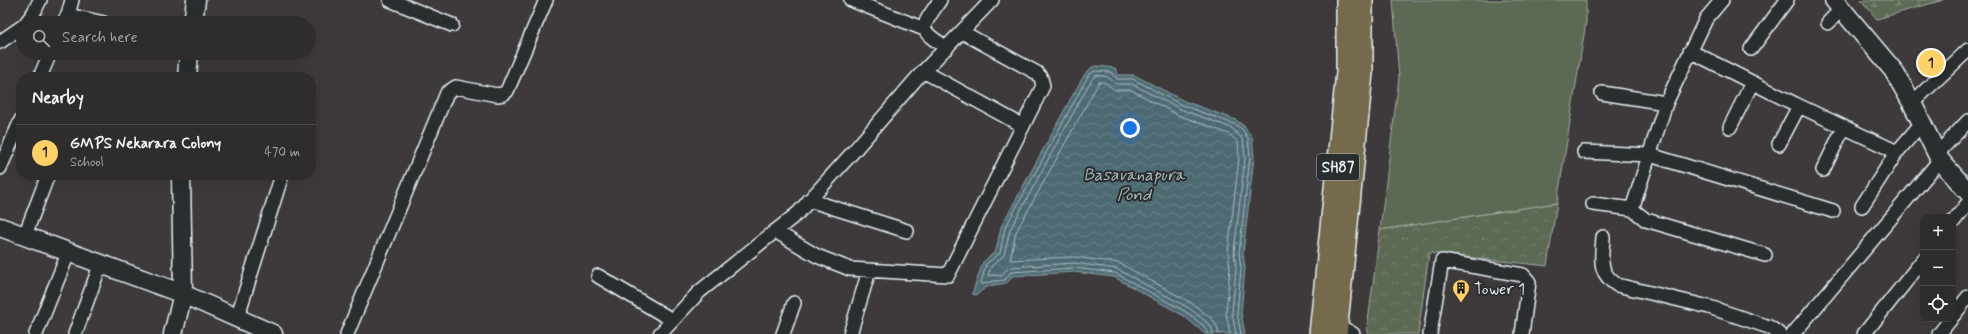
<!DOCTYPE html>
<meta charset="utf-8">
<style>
:root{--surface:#2e2c2c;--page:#3a3838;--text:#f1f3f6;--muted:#a7a7a9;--line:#494848;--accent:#ffd166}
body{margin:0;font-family:Mynerve,sans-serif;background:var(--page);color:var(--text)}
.controls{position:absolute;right:12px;bottom:12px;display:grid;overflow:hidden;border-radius:8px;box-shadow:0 4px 16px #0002}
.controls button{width:36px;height:36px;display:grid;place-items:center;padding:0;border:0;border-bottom:1px solid var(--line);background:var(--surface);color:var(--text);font:20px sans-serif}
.you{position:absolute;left:1130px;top:128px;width:14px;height:14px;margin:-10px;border:3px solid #fff;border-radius:50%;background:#1a73e8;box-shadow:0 0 0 6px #1a73e833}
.badge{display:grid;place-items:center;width:26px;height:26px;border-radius:50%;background:var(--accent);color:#111;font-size:13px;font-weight:700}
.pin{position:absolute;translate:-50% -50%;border:2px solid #fff;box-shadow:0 1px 4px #0006}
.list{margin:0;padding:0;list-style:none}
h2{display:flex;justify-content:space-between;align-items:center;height:52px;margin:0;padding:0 16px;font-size:17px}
h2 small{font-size:13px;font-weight:400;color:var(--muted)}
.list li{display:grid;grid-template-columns:26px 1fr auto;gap:12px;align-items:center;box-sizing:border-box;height:56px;padding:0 16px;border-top:1px solid var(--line)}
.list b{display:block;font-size:15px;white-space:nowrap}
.list p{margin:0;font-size:13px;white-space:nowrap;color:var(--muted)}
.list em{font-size:13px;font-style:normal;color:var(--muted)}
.icon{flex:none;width:22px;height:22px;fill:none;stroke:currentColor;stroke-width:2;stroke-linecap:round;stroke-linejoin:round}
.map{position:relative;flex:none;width:1968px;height:334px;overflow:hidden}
.search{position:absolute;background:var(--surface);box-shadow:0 4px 16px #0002;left:16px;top:16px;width:300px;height:44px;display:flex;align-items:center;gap:10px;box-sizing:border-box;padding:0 14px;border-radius:22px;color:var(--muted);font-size:15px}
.panel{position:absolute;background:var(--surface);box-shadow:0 4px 16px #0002;left:16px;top:72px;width:300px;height:108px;border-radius:16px}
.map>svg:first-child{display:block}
.grass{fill:#5b6a52;stroke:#a2aea5}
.forest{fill:url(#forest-firs);stroke:#a2aea5}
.park{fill:url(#park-crowns);stroke:#a2aea5}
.water{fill:url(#water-waves);stroke:#8ca0a8}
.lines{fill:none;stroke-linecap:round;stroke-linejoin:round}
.shore{stroke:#aabbc3;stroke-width:1}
.street-casing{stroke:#e8f1f8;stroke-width:16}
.secondary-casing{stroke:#e8f1f8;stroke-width:21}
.primary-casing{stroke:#e8f1f8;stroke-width:24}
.street{stroke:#2a2d2e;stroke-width:13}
.secondary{stroke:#2a2d2e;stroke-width:18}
.primary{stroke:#746b4b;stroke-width:21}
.labels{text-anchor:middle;stroke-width:4;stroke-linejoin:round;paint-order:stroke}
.shield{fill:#2a2d2e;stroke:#afb6bb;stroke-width:1}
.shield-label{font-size:15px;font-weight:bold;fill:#e8f1f8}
.poi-label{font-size:16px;fill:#e8f1f8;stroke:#2a2d2e;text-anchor:start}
.water-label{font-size:17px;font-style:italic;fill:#aabbc3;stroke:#2a2d2e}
</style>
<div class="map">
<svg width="1968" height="334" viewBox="0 0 1968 334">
<defs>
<pattern id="forest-firs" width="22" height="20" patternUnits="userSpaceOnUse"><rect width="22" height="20" fill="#5b6a52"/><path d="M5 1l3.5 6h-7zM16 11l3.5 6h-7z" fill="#73806c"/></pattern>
<pattern id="park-crowns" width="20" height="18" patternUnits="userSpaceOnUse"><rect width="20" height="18" fill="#5b6a52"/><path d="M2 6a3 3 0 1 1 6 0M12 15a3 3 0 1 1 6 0" fill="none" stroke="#73806c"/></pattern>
<pattern id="water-waves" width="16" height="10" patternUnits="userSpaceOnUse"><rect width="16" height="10" fill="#4e6a73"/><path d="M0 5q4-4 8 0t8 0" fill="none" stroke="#688088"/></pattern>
</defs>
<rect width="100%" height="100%" fill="#3e3a3b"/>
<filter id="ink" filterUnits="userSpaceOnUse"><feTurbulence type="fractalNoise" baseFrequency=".025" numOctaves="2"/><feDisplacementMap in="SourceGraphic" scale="8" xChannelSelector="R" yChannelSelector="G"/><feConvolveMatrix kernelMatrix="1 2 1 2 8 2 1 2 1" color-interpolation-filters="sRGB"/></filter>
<g filter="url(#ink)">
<path class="grass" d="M1393,0H1586V22L1557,203L1380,230L1399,78Z"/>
<path class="forest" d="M1861,0H1943L1877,19Z"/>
<path class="park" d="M1557,203L1547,266L1429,253L1418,334H1369L1367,329L1380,230Z"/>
<path class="water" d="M1097,66L1115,68L1118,75H1134L1184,101L1236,120L1244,126L1252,137L1254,157L1243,253L1245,268L1241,313L1245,334H1205L1184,316L1114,277L1074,272L1012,276C1007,286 1003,283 994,285C987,286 982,290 977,295L972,294L983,262L996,251L1001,227L1070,100L1085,74L1092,67Z"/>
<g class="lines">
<path class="shore" d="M1208,334L1204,326L1186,312L1115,273L1074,268L1011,272L1005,280L994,281L983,284L981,283L986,264L1000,253L1005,228L1074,102L1088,76L1094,71L1111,72L1117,79H1133L1182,105L1234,124L1242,129L1248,138L1250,157L1239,253L1241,268L1237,313L1241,334
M1213,334L1212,329L1208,323L1189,308L1117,269L1074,263L1011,267L1006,270L1001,276L988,275L991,267L1004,255L1010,230L1078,104L1092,79L1097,75L1108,77L1116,84H1132L1180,109L1232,128L1243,140L1245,158L1234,252L1236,268L1232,313L1236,334
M1219,334L1217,326L1212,319L1193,304L1119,263L1074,257L1010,260L1016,232L1099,82H1104L1115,90H1131L1178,115L1229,134L1238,142L1239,158L1228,252L1230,268L1226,313L1230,334"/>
<g class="street-casing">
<path id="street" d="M390,0L452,25
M851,0L924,29
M940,0C921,29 916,28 947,48
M1722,0L1706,19L1666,103L1632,209L1646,220L1765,255
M68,15L72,0
M26,23L34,12L40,0
M63,23L68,15L104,23
M1828,23L1842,8
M0,42L23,26
M1751,49L1787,0
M1690,51L1799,106L1897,152
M923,71L1023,126
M40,77L50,53
M1602,93L1666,103
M1912,103L1968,50
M1730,127L1752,83
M1779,144L1799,106
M1584,152L1650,155L1833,211
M1937,154L1968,121
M0,168L21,120
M1823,170L1844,127
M809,200L907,231
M1593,204L1632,209
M1862,206L1897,152L1922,123
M1953,222L1968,203
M775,231L817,256L850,269L948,275L1043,86L1041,78L1037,73L962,32
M25,235L48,175
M1603,237C1602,258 1597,272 1617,285L1709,307L1769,327L1780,334
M598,276L672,320
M1953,316L1968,297
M237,318L282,175
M1337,325L1353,334
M36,334L69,251
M75,334L101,263
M347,334L447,93L456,87L497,95L503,94L507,91L546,0
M660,334L699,292L798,213L853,152L917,78L992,0
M783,334L794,303
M850,334L869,271
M1430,334L1442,261L1523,275L1529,282L1522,334
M1793,334L1940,160
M1864,334L1923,260
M1939,334L1951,319"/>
</g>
<g class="secondary-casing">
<path id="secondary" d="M1834,0L1893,70L1912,103L1940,160L1968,192
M193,23L196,0
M187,77L189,53
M0,227L183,294L273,334
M173,334L183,294L181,175"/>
</g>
<g class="primary-casing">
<path id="primary" d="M1320,334L1347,72V0
M1336,334L1362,73V0"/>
</g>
<use href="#street" class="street"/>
<use href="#secondary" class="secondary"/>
<use href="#primary" class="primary"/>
</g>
</g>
<defs>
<g id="building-pin" transform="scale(0.9)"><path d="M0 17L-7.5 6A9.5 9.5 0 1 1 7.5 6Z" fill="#ffd166" stroke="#2a2d2e"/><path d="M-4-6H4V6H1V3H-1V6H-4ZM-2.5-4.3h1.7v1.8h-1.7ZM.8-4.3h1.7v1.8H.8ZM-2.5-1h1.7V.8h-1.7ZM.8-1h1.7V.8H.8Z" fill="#111"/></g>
</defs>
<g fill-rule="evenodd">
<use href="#building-pin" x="1461" y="288"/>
</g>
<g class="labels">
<rect class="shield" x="1317" y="154" width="42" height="26" rx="3"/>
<g class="shield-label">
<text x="1338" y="172">SH87</text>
</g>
<g class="poi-label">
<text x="1474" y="294">Tower 1</text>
</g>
<g class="water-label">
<text x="1134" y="180">Basavanapura<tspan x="1134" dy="20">Pond</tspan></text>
</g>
</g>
</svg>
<div class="controls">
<button>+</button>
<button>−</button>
<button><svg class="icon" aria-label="locate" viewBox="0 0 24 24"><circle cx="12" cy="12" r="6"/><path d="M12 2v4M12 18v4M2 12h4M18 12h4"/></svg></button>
</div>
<div class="you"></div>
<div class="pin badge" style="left:1931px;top:63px">1</div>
<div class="search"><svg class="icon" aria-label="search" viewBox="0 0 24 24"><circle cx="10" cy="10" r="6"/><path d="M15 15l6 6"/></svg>Search here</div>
<section class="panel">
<h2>Nearby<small></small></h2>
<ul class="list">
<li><span class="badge">1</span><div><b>GMPS Nekarara Colony</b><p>School</p></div><em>470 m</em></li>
</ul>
</section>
</div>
